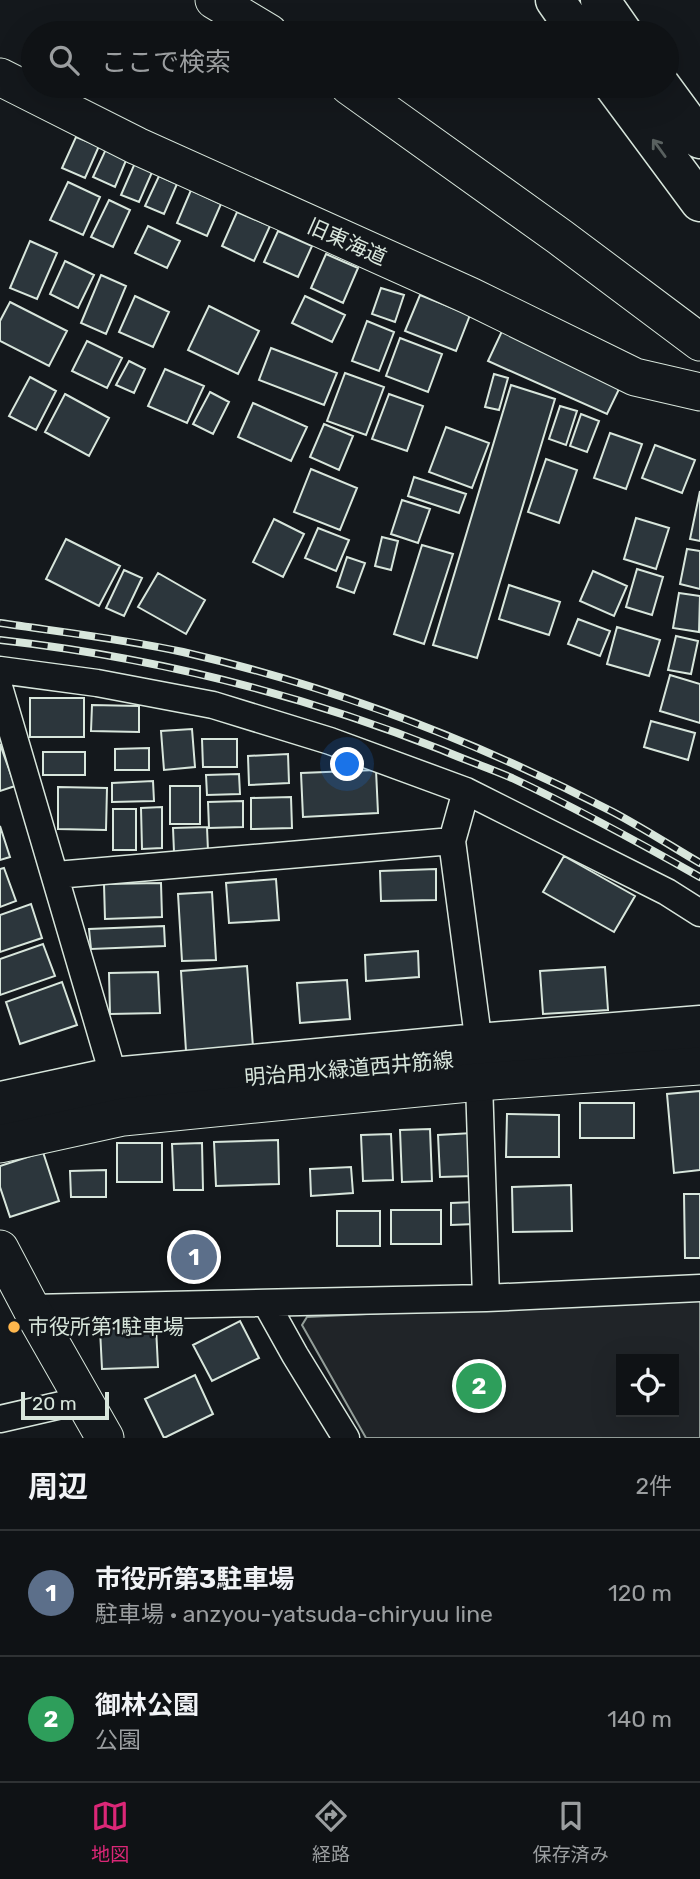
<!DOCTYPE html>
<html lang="ja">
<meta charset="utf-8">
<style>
:root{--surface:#0f1215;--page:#181b1e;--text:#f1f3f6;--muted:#9b9ea0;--line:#2f3234;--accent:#db2777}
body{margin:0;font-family:Rubik,"Noto Sans JP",sans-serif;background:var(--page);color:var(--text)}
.controls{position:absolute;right:21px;bottom:21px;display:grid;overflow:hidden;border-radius:0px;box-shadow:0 7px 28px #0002}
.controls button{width:63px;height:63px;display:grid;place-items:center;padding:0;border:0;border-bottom:2px solid var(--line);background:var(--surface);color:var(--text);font:35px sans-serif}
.scale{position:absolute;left:21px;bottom:18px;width:88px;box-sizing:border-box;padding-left:7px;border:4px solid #d8e6dc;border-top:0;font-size:19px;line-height:24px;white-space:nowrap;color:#d8e6dc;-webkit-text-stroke:5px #14181c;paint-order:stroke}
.you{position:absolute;left:348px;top:765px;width:24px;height:24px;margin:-18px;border:5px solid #fff;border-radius:50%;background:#1a73e8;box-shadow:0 0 0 10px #1a73e833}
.badge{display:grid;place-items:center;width:46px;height:46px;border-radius:50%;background:var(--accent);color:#fff;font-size:23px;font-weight:700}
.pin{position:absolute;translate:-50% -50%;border:4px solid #fff;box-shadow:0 2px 7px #0006}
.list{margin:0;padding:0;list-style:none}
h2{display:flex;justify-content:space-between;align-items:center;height:91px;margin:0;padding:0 28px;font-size:30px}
h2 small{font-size:23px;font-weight:400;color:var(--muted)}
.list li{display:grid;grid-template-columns:46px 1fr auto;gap:21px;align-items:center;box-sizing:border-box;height:126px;padding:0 28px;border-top:2px solid var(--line)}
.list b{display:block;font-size:26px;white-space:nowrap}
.list p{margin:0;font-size:23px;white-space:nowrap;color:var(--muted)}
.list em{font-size:23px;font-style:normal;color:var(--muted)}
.icon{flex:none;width:38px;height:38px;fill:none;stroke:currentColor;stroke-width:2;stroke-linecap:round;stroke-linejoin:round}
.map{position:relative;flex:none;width:700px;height:1438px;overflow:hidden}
.search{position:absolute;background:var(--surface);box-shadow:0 7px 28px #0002;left:21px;right:21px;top:21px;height:77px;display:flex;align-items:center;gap:18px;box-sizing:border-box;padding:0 24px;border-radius:38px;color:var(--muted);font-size:26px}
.sheet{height:343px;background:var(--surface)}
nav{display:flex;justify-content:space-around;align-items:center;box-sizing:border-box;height:98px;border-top:2px solid var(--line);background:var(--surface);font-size:19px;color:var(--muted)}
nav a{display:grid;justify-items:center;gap:4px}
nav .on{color:var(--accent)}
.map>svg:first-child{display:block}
.green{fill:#202428;stroke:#939e99;stroke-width:2;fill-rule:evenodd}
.building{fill:#2c363c;stroke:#d8e6dc;stroke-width:2}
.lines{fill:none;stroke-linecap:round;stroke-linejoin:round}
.street-casing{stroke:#d8e6dc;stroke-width:29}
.secondary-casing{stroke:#d8e6dc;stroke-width:39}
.highway-casing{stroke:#d8e6dc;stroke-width:41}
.street{stroke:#14181c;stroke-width:26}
.secondary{stroke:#14181c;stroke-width:37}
.highway{stroke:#14181c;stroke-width:38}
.rail-casing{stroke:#d8e6dc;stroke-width:8}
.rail{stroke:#14181c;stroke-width:5;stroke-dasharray:16;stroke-linecap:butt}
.oneway{stroke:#59605f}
.poi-dot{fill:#ffb74d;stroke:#14181c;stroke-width:2.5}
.labels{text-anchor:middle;stroke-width:5;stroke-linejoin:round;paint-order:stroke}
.street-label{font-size:21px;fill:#d8e6dc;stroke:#14181c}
.poi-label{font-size:21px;fill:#d8e6dc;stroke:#14181c;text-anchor:start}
</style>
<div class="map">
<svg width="700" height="1438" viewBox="0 0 700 1438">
<rect width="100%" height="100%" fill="#14181c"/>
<path class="green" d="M700,1297V1438H366L302,1325L307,1317ZM621,1359H674V1412H621Z"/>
<path class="building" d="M76,137L99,146L85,178L62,168Z
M106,149L127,158L115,187L93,177Z
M135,163L153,170L139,202L121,195Z
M159,176L177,184L164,214L145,206Z
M68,182L100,197L83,235L50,220Z
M191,190L221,204L207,236L177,223Z
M109,200L130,210L113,247L91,237Z
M237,212L270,226L254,261L222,246Z
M148,226L180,241L167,268L135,253Z
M278,231L312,246L298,277L264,262Z
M30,241L57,253L37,299L10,288Z
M326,254L358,268L343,303L311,288Z
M65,261L94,275L78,308L50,294Z
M101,275L126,286L106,334L81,323Z
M381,288L404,295L395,322L372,314Z
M420,295L470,315L456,351L405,331Z
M135,296L169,312L153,347L119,332Z
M305,296L345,315L332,342L292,323Z
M10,302L67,331L49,366L0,341V321Z
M209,306L259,331L238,374L188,350Z
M367,321L394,332L379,371L352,361Z
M503,329L622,383L607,414L488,361Z
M400,338L442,354L428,392L386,376Z
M87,341L122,358L107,388L72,371Z
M271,348L337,373L324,405L259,380Z
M129,361L145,369L134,393L116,385Z
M165,369L204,386L187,423L148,406Z
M345,373L384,387L366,435L327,421Z
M494,374L508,378L499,410L485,407Z
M30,377L56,391L36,430L9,416Z
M511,385L555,399L477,658L433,645Z
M210,392L229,402L213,434L193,424Z
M65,394L109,418L89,456L45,432Z
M389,394L423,406L407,451L372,439Z
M253,403L307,427L291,461L238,437Z
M560,406L577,411L566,445L549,439Z
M581,414L599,421L587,452L570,446Z
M324,424L353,436L339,470L310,457Z
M446,427L489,443L472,488L429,472Z
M610,433L642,444L626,489L594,478Z
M655,445L695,460L682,493L642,478Z
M546,459L577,470L559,523L528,512Z
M311,469L357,488L340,530L294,512Z
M414,477L466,494L459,513L408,496Z
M700,491V541L690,539Z
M402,500L430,509L418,543L391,534Z
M636,518L669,528L656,569L624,559Z
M274,519L304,534L283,577L253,562Z
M318,528L349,540L336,571L305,558Z
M382,537L398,541L391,570L375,566Z
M66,539L120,566L99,606L46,579Z
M422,545L453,554L424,644L394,634Z
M687,549L700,551V589L680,584Z
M347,557L365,563L354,593L337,587Z
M637,569L663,577L652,615L626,607Z
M124,570L142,578L124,616L106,608Z
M593,571L627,586L614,616L580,601Z
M158,573L205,600L186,634L138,607Z
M509,585L560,602L549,635L499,619Z
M679,593L700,596L699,632L673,628Z
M578,619L610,631L600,656L568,644Z
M617,627L660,640L649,676L607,664Z
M676,636L698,641L691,674L668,670Z
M670,675L700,684V723L660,711Z
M30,698H84V737H30Z
M92,705L139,706V732L91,731Z
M651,721L695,733L688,760L644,747Z
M192,729L195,767L164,770L161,731Z
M202,739H237V767H203Z
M0,744L15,786L0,791Z
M149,748V770H115V749Z
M43,752H85V775H43Z
M288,754L289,783L249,785L248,756Z
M376,770L378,813L303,817L301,773Z
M239,774L240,794L207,795L206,775Z
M153,781L154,801L112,802V783Z
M170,786H200V824H170Z
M58,787L107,788L106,830L58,829Z
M291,797L292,828L251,829V798Z
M243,801V827L209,828L208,802Z
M162,807V848L142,849L141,808Z
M113,809H136V850H113Z
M0,826L10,857L0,860Z
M207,827L208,851L174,852L173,828Z
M564,856L635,896L614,932L543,892Z
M4,868L16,901L0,907V869Z
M436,869V900L381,901L380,871Z
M276,879L279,920L229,923L226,883Z
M161,883L162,917L105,919L104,884Z
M212,892L216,960L182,961L178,894Z
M31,904L42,938L0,952V915Z
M164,926L165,946L91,949L89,929Z
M43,944L55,976L0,995V959Z
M418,951L419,977L366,981L365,955Z
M247,966L253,1047L186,1051L181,971Z
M605,967L608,1010L543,1014L540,971Z
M158,972L160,1013L110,1014L109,973Z
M347,980L350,1019L300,1023L297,983Z
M62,982L77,1025L20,1044L6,1002Z
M700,1091V1170L674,1173L667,1094Z
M580,1103H634V1138H580Z
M507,1114L559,1115V1157H506Z
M430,1129L432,1181L402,1182L400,1130Z
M472,1133L474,1176L440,1177L438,1135Z
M391,1134L393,1180L363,1181L361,1135Z
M278,1140L279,1184L216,1186L214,1142Z
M117,1143H162V1182H117Z
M202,1143L203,1190H174L172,1144Z
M43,1152L59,1201L10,1217L0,1187V1166Z
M351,1167L353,1193L311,1196L310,1169Z
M106,1170V1197H71L70,1171Z
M571,1185L572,1231L513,1232L512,1187Z
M684,1194H700V1258H685Z
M474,1202L475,1224L451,1225V1203Z
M391,1210H441V1244H391Z
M337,1211H380V1246H337Z
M240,1321L259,1358L212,1381L193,1345Z
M156,1327L158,1367L102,1369L100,1329Z
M195,1375L213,1414L164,1438L145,1399Z"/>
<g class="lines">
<g class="street-casing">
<path id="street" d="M0,670L97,683L213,705L330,741L466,791L667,892L700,913
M0,690L112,1071
M452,841L478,1037
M56,875L452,841L466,791
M479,1082L486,1298
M0,1095L112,1071L478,1037L700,1019
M0,1114L136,1087L700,1038
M266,1303L295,1355L346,1438
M31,1308L486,1298L700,1288
M0,1419L83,1400"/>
</g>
<g class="secondary-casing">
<path id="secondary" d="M214,0L269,33
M0,77L137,146L470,296L635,377L700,392
M349,86L560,237L700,342
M0,1144L123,1117L479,1082L700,1066
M0,1249L31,1308L105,1438"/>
</g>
<g class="highway-casing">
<path id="highway" d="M555,0L578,33
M600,0L623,33
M614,86L700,202
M661,86L700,139"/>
</g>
<use href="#street" class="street"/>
<use href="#secondary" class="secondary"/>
<use href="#highway" class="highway"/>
<g class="rail-casing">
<path id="rail" d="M0,623C61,632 123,639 183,652C331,686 478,742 613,812C643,828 671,846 700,863
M0,640C151,657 301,694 442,750C465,760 489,768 512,778C576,808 638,842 700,877"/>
</g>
<use href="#rail" class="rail"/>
</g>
<defs><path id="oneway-shaft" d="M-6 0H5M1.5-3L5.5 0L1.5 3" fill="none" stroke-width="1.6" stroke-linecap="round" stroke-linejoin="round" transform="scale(1.75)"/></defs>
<use class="oneway" href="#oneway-shaft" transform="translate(659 148) rotate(-126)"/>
<circle class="poi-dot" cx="14" cy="1327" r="7"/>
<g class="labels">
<g class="street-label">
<text transform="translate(347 242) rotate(24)" y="7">旧東海道</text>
<text transform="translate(349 1069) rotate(-5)" y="7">明治用水緑道西井筋線</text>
</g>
<g class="poi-label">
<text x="28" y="1334">市役所第1駐車場</text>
</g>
</g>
</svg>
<div class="controls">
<button><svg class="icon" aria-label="locate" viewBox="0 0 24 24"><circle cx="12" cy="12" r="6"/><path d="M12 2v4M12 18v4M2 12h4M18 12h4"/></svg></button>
</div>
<div class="scale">20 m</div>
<div class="you"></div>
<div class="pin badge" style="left:194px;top:1257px;background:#5c6f8a">1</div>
<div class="pin badge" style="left:479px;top:1386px;background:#2e9e5b">2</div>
<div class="search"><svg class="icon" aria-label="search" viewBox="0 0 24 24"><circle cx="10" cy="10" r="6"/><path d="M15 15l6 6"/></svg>ここで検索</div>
</div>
<section class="sheet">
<h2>周辺<small>2件</small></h2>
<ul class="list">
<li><span class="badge" style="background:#5c6f8a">1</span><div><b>市役所第3駐車場</b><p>駐車場 · anzyou-yatsuda-chiryuu line</p></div><em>120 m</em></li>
<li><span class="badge" style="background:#2e9e5b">2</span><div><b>御林公園</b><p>公園</p></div><em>140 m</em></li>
</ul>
</section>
<nav>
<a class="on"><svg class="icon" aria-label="map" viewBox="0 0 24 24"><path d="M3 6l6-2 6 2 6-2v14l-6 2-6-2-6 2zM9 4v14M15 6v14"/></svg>地図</a>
<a><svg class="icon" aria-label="directions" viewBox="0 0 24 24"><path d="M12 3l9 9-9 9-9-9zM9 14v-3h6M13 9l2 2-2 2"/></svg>経路</a>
<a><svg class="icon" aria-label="saved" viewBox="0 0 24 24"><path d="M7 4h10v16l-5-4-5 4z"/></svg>保存済み</a>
</nav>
